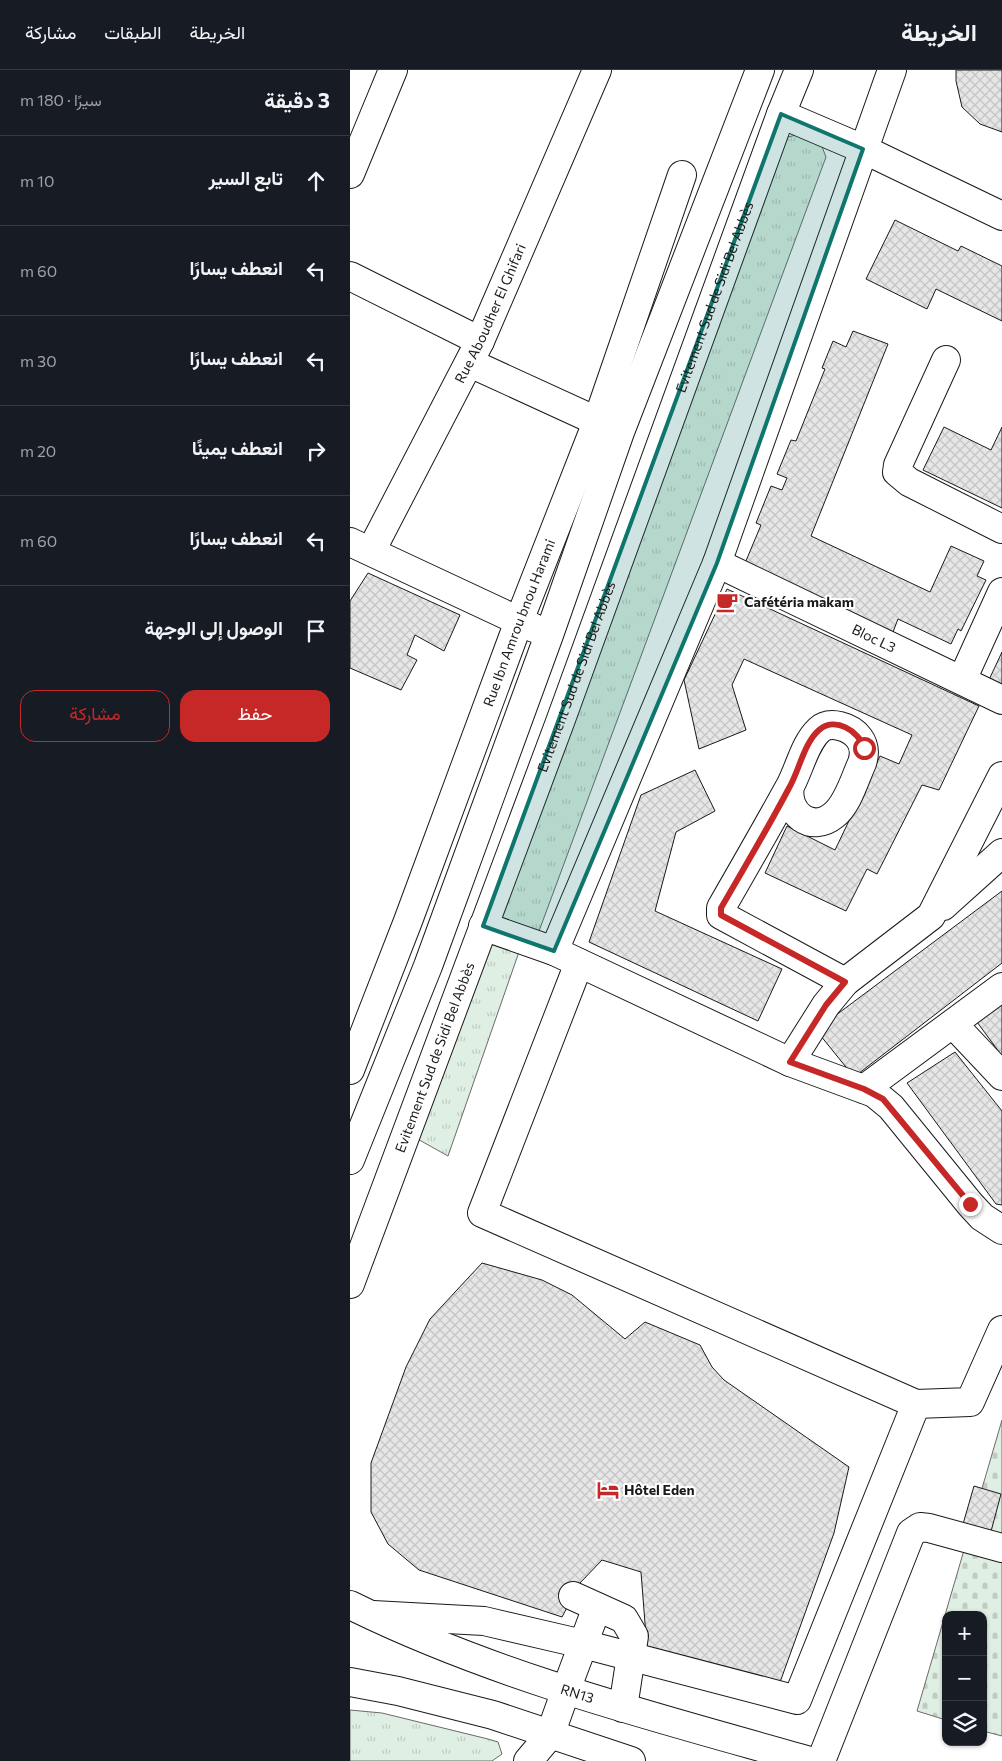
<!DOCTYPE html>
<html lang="ar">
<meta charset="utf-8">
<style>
:root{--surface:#171b24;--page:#20242c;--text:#f1f3f6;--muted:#9ea1a6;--line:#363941;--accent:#c62828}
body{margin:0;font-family:Commissioner,Vazirmatn,sans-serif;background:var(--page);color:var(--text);direction:rtl}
.controls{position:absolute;right:15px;bottom:15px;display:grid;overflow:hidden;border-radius:10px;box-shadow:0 1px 4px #0004}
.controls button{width:45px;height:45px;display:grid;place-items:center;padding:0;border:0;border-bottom:1px solid var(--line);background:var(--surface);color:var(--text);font:25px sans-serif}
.stop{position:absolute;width:15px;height:15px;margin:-11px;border:4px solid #c62828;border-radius:50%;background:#fff}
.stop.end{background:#c62828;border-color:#fff;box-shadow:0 1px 5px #0008}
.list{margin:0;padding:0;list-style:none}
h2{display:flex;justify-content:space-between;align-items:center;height:65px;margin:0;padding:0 20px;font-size:21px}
h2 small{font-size:16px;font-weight:400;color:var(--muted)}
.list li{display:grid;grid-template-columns:32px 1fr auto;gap:15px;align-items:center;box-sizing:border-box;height:90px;padding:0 20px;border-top:1px solid var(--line)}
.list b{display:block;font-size:19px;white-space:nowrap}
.list em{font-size:16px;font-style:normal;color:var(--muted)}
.actions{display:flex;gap:10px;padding:15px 20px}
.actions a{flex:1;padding:11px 0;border:1px solid var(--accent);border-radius:15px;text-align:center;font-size:18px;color:var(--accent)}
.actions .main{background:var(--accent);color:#fff}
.icon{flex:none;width:28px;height:28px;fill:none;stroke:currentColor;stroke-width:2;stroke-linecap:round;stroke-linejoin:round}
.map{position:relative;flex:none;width:652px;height:1691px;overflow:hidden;direction:ltr}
header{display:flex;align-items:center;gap:30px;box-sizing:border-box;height:70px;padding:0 25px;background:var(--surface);border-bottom:1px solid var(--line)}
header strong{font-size:24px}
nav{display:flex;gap:28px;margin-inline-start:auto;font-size:18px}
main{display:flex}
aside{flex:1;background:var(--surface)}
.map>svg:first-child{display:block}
.cemetery{fill:url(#cemetery-stones);stroke:#6a6a6a}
.park{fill:url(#park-tufts);stroke:#6a6a6a}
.building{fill:url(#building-cross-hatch);stroke:#1a1a1a}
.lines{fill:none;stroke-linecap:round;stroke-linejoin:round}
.minor-casing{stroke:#1a1a1a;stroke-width:30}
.highway-casing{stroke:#1a1a1a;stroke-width:30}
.minor{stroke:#fff;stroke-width:28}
.highway{stroke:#fff;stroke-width:28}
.route{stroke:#c62828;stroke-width:6}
.marked{fill:#0f766e;fill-opacity:0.2;stroke:#0f766e;stroke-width:4;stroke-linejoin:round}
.labels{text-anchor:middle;stroke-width:4;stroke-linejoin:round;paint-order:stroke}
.street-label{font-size:14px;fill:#1a1a1a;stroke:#fff}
.poi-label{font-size:14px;font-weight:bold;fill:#1a1a1a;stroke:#fff;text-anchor:start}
</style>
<header>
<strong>الخريطة</strong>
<nav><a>الخريطة</a><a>الطبقات</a><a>مشاركة</a></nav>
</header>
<main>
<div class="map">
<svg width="652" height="1691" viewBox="0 0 652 1691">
<defs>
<pattern id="cemetery-stones" width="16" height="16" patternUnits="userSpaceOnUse" patternTransform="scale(1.25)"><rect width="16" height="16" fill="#e0efe3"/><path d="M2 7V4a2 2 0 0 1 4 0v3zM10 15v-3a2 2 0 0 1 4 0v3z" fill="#c0ccc2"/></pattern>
<pattern id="park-tufts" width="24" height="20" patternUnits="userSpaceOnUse" patternTransform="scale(1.25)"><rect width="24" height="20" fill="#e0efe3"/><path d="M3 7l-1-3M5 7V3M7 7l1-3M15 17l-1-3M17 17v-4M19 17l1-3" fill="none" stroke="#c0ccc2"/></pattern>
<pattern id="building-cross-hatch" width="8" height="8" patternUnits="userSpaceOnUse" patternTransform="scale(1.25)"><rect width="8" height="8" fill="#e6e6e6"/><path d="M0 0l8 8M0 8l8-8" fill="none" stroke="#c5c5c5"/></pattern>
</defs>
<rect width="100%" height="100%" fill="#fff"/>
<path class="cemetery" d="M652,1350V1666L633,1661V1545H596V1650L567,1641Z"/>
<path class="park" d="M452,64L469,69L476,87L182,880L170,879L98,1086L64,1067L426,84L437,67Z
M0,1640L32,1643L138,1669L148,1672L152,1684L142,1691H0Z"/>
<path class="building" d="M606,0H652V62L630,54L612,37L606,11Z
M545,150L608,181L611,176L652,196V251L586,219L577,239L516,209Z
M503,261L538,274L461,466L580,522L601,476L634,491L627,506L636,510L611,561L608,559L601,574L548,549L543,562L393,498L411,455L406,453L421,416L432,420L437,408L427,404L441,370L446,371L475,299L472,298L483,271L496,277Z
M594,357L641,380L652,357V438L573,400Z
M18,503L110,545L94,581L65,565L57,585L67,590L51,620L0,598V531Z
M377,519L629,636L589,720L572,715L527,804L517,799L496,841L415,803L437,756L485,780L530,686L549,694L562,665L394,589L382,615L396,660L349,679L334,610Z
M652,582V621L637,614Z
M345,700L365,741L326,762L305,841L432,899L408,951L239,872L291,725Z
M652,821V893L504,1007L466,960Z
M652,933V986L627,952Z
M605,982L652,1041V1135L646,1134L557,1013Z
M132,1193L192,1210L222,1225L275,1269L295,1252L350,1275L362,1297L374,1310L499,1397L484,1463L429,1615L297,1579L291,1502L252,1490L230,1513L212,1547L69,1500L38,1474L21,1442V1393L56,1297L80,1249Z
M624,1416L651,1424L639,1469L611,1461Z"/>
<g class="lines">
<g class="minor-casing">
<g id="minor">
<path d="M542,0L367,493L204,881L440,992L524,1023L541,1037L620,1134L632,1147L652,1160"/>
<path d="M431,44L513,79L652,146"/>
<path d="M0,104L43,0"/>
<path d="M0,206L130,271"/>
<path d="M596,290L548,395L547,402L559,412L652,459"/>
<path d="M120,293L264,359"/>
<path d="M0,472L184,558"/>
<path id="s1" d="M21,481L130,271L247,0"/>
<path id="s2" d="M367,493L652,630"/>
<path d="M612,610L652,522"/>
<path d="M440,716C435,743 461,764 484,745C498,734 505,708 512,693C515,684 515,676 509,668C501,657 480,650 469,660C454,674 449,701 439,718C417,758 394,798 371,838V845L495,912"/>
<path d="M593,836L652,783"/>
<path d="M133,856L204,881"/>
<path d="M229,893L132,1143L566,1334"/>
<path d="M603,954L652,1006"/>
<path d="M440,992L476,935L495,912L581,846L652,706"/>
<path id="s3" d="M0,1000L58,851L169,551L247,352L332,105"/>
<path d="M514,1019L652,917"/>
<path d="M223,1526L274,1549L284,1566L273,1638"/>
<path d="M23,1545L134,1551L233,1574L447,1630L566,1334L620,1332L652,1260"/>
<path d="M216,1620L247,1537"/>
<path d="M178,1691L200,1665"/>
<path d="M471,1691L561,1463L570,1457L579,1458L652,1478"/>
</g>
</g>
<g class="highway-casing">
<g id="highway">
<path d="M0,1090L78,896L199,565L270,362L410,0"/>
<path id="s4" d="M0,1214L210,652L431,44L449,0"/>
<path id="s5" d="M0,1535C146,1607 305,1647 460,1691"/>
<path d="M0,1612L48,1621L143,1645L281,1691"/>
<path d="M200,1665L216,1620"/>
</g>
</g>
<use href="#minor" class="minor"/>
<use href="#highway" class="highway"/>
</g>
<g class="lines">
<path class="route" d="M514,678C509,661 485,646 469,660C454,673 449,701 439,718C418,758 394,798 371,838V845L495,912L476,935L440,992L514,1019L533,1029L620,1134"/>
</g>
<path class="marked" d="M431,44L513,79L367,493L204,881L133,856Z"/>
<defs>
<g id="cafe-bare" transform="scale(1.725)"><path d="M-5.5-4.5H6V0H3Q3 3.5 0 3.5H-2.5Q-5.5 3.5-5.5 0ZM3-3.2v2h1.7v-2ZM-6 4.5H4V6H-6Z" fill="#c62828" stroke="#fff" stroke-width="2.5" paint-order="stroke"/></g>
<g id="hotel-bare" transform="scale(1.725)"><path d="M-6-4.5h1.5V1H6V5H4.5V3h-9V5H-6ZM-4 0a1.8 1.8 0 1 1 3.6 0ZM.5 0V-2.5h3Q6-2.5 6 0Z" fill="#c62828" stroke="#fff" stroke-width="2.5" paint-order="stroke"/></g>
</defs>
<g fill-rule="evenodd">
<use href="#cafe-bare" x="377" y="532"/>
<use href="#hotel-bare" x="258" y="1420"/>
</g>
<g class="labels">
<g class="street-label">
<text dy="5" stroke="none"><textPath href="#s4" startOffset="1052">Evitement Sud de Sidi Bel Abbès</textPath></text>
<text dy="5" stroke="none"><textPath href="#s1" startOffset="266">Rue Aboudher El Ghifari</textPath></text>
<text dy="5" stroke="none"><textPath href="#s3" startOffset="478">Rue Ibn Amrou bnou Harami</textPath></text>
<text dy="5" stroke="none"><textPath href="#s2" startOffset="174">Bloc L3</textPath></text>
<text dy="5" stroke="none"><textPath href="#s4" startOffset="648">Evitement Sud de Sidi Bel Abbès</textPath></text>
<text dy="5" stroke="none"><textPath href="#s4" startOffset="242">Evitement Sud de Sidi Bel Abbès</textPath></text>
<text dy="5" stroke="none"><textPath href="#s5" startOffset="244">RN13</textPath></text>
</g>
<g class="poi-label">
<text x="394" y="537">Cafétéria makam</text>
<text x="274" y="1425">Hôtel Eden</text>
</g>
</g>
</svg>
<div class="controls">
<button>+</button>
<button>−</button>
<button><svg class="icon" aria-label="layers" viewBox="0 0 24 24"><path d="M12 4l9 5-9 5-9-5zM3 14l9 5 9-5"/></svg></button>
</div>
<div class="stop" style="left:514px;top:678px"></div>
<div class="stop end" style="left:620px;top:1134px"></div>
</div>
<aside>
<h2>3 دقيقة<small>سيرًا · 180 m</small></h2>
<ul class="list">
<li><svg class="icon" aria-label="ahead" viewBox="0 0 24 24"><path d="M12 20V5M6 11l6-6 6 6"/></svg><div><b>تابع السير</b></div><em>10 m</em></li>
<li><svg class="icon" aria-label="left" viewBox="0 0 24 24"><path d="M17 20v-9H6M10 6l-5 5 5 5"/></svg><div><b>انعطف يسارًا</b></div><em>60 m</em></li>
<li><svg class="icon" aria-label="left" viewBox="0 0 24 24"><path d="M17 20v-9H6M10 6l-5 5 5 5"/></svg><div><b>انعطف يسارًا</b></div><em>30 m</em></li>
<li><svg class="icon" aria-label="right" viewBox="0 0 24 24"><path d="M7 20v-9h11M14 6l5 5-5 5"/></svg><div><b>انعطف يمينًا</b></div><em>20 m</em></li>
<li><svg class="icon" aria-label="left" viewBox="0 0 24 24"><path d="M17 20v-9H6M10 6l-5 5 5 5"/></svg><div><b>انعطف يسارًا</b></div><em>60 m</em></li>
<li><svg class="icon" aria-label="arrive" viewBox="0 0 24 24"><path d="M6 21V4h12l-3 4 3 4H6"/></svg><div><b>الوصول إلى الوجهة</b></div></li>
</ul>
<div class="actions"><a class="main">حفظ</a><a>مشاركة</a></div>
</aside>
</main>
